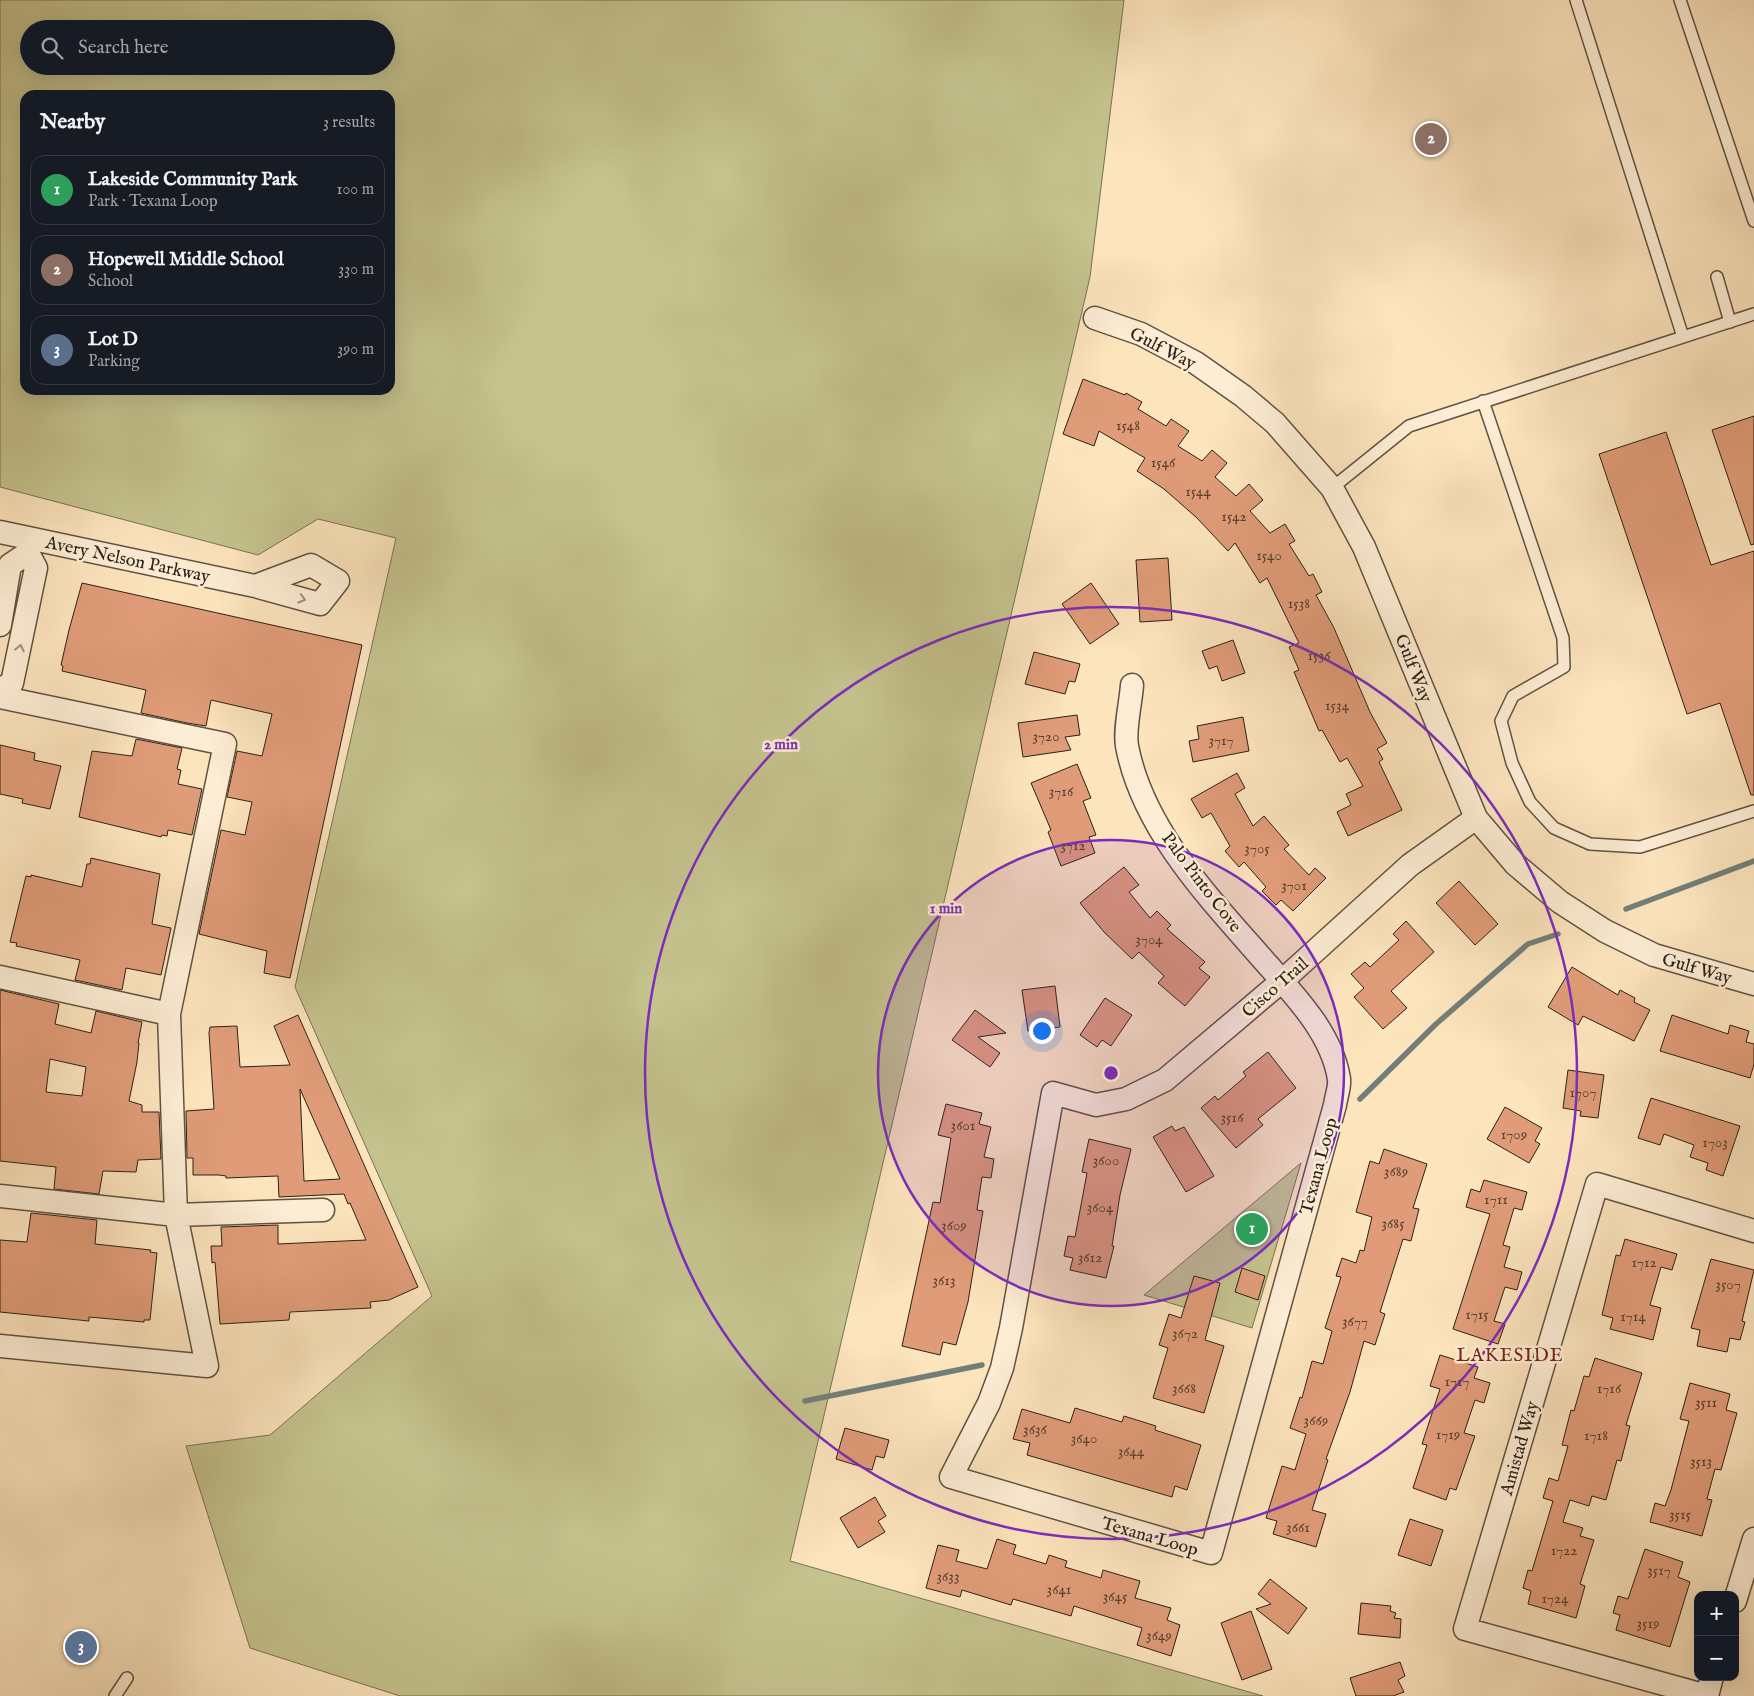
<!DOCTYPE html>
<meta charset="utf-8">
<style>
:root{--surface:#171b24;--page:#20242c;--text:#f1f3f6;--muted:#9ea1a6;--line:#363941;--accent:#2563eb}
body{margin:0;font-family:"IM FELL English",serif;background:var(--page);color:var(--text)}
.controls{position:absolute;right:15px;bottom:15px;display:grid;overflow:hidden;border-radius:10px;box-shadow:0 5px 20px #0002}
.controls button{width:45px;height:45px;display:grid;place-items:center;padding:0;border:0;border-bottom:1px solid var(--line);background:var(--surface);color:var(--text);font:25px sans-serif}
.you{position:absolute;left:1041px;top:1030px;width:18px;height:18px;margin:-12px;border:4px solid #fff;border-radius:50%;background:#1a73e8;box-shadow:0 0 0 8px #1a73e833}
.badge{display:grid;place-items:center;width:32px;height:32px;border-radius:50%;background:var(--accent);color:#fff;font-size:16px;font-weight:700}
.pin{position:absolute;translate:-50% -50%;border:2px solid #fff;box-shadow:0 1px 5px #0006}
.list{margin:0;padding:0;list-style:none}
h2{display:flex;justify-content:space-between;align-items:center;height:65px;margin:0;padding:0 20px;font-size:21px}
h2 small{font-size:16px;font-weight:400;color:var(--muted)}
.list li{display:grid;grid-template-columns:32px 1fr auto;gap:15px;align-items:center;box-sizing:border-box;height:70px;margin:0 10px 10px;padding:0 10px;border:1px solid var(--line);border-radius:15px}
.list b{display:block;font-size:19px;white-space:nowrap}
.list p{margin:0;font-size:16px;white-space:nowrap;color:var(--muted)}
.list em{font-size:16px;font-style:normal;color:var(--muted)}
.icon{flex:none;width:28px;height:28px;fill:none;stroke:currentColor;stroke-width:2;stroke-linecap:round;stroke-linejoin:round}
.map{position:relative;flex:none;width:1754px;height:1696px;overflow:hidden}
.search{position:absolute;background:var(--surface);box-shadow:0 5px 20px #0002;left:20px;top:20px;width:375px;height:55px;display:flex;align-items:center;gap:12px;box-sizing:border-box;padding:0 18px;border-radius:28px;color:var(--muted);font-size:19px}
.panel{position:absolute;background:var(--surface);box-shadow:0 5px 20px #0002;left:20px;top:90px;width:375px;height:305px;border-radius:15px}
.map>svg:first-child{display:block}
.green{fill:#c4c28d;stroke:#787253;fill-rule:evenodd}
.lines{fill:none;stroke-linecap:round;stroke-linejoin:round}
.stream{stroke:#727f79;stroke-width:5.5}
.building{fill:#e09c78;stroke:#2c2119;fill-rule:evenodd}
.lane-casing{stroke:#605242;stroke-width:14}
.street-casing{stroke:#605242;stroke-width:25}
.lane{stroke:#fdedd4;stroke-width:11}
.street{stroke:#fdedd4;stroke-width:22}
.oneway{stroke:#9f9180}
.ring{fill:none;stroke:#7b2cbf;stroke-width:2.5}
.labels{text-anchor:middle;stroke-width:5;stroke-linejoin:round;paint-order:stroke}
.number-label{font-size:15px;fill:#594031}
.street-label{font-size:18px;fill:#2c2119;stroke:#fdedd4}
.neighbourhood-label{font-size:19px;letter-spacing:1px;fill:#7a1f14;stroke:#fdedd4}
.centre{fill:#7b2cbf;stroke:#fdedd4;stroke-width:2.5}
.ring-label{font-size:15px;text-anchor:middle;font-weight:bold;fill:#7b2cbf;stroke:#fdedd4;stroke-width:5;stroke-linejoin:round;paint-order:stroke}
</style>
<div class="map">
<svg width="1754" height="1696" viewBox="0 0 1754 1696">
<rect width="100%" height="100%" fill="#fce4bd"/>
<filter id="stains"><feTurbulence type="fractalNoise" baseFrequency=".004" numOctaves="4"/><feColorMatrix values="0 0 0 0 .2 0 0 0 0 .09 0 0 0 0 .02 0 0 0 .5 -.17"/></filter>
<radialGradient id="worn" r=".72"><stop offset=".6" stop-color="#630" stop-opacity="0"/><stop offset="1" stop-color="#630" stop-opacity=".3"/></radialGradient>
<path class="green" d="M0,0H1124L1090,277L790,1561L1263,1696H400L250,1648L186,1446L270,1435L432,1296L295,987L396,538L318,519L258,555L0,487ZM29,29H386V66H29ZM25,95H390V390H25Z
M1301,1163L1252,1328L1144,1295Z"/>
<g class="lines">
<path class="stream" d="M1626,909L1754,861
M1360,1099L1436,1024L1528,944L1558,934
M805,1401L982,1365"/>
</g>
<path class="building" d="M1083,379L1125,395L1126,393L1142,402L1138,409L1166,426L1171,419L1189,431L1178,446L1202,461L1212,450L1227,463L1215,477L1236,496L1249,484L1263,500L1250,511L1270,533L1285,524L1295,541L1289,544L1309,576L1313,574L1322,592L1316,595L1334,628L1370,712L1387,743L1377,749L1383,759L1379,762L1402,810L1348,836L1337,812L1351,805L1346,794L1363,786L1347,758L1340,762L1322,730L1319,731L1294,672L1299,670L1289,647L1299,643L1267,578L1260,583L1235,543L1228,551L1197,518L1164,489L1137,471L1145,458L1099,431L1094,446L1063,434Z
M1754,416V544L1751,545L1712,430Z
M1666,432L1711,565L1754,551V795H1751L1720,703L1687,714L1599,454Z
M1168,558L1172,620L1140,622L1136,560Z
M82,583L362,645L290,978L264,973L267,951L199,934L221,830L245,835L252,802L227,797L237,751L262,756L272,714L211,700L206,726L187,723L141,713L146,690L62,671L63,666L61,665L69,630Z
M1091,583L1119,624L1090,644L1062,604Z
M1233,640L1245,673L1222,681L1217,666L1209,669L1202,651Z
M1034,652L1080,664L1075,682L1069,681L1065,694L1025,684Z
M1077,715L1080,735L1065,737L1071,750L1023,757L1018,723Z
M1243,717L1249,751L1193,762L1189,741L1199,739L1197,726Z
M136,739L182,748L177,769L181,770L178,784L202,789L192,835L168,830L167,836L162,835L161,837L79,817L92,751L132,756Z
M0,745L35,753L34,760L61,766L50,809L22,803L23,799L0,794Z
M1077,764L1091,798L1083,801L1096,835L1089,837L1095,853L1061,866L1048,832L1051,830L1031,783Z
M1237,773L1245,788L1235,794L1253,826L1264,816L1289,845L1284,849L1309,875L1315,868L1326,878L1293,911L1281,900L1276,905L1262,891L1266,887L1244,862L1239,867L1225,851L1230,846L1211,813L1202,818L1191,799Z
M91,858L160,874L152,924L171,928L161,975L126,968L122,990L75,980L80,960L16,946L17,943L10,942L26,876L31,877V875L82,887L87,864H90Z
M1124,867L1139,885L1129,892L1150,918L1157,911L1171,925L1167,929L1205,962L1199,968L1210,977L1185,1006L1158,983L1164,976L1139,952L1132,959L1104,932L1080,903Z
M1459,881L1498,924L1475,945L1436,903Z
M1406,921L1434,952L1391,991L1407,1008L1383,1029L1354,997L1364,988L1351,974L1365,962L1370,967L1399,940L1393,934Z
M1572,967L1618,995L1620,990L1635,998L1634,1002L1650,1010L1634,1041L1583,1016L1578,1025L1548,1007Z
M1055,986L1060,1027L1028,1031L1022,990Z
M0,990L59,1004L55,1024L91,1033L96,1011L142,1022L138,1043H139L137,1062L129,1101L142,1105V1112H159L161,1159L138,1160L136,1172L103,1171L99,1194L54,1189L56,1167L0,1161ZM50,1059L86,1067L82,1096L46,1092Z
M1105,998L1132,1015L1111,1046L1102,1040L1097,1047L1080,1035Z
M975,1010L1006,1033L978,1037L1000,1053L990,1067L952,1040Z
M298,1015L418,1287L389,1300L370,1302L371,1308L290,1312L289,1320L220,1324L216,1274L215,1262L212,1263L211,1246H222L221,1227L278,1225V1244L366,1240L350,1203L348,1204L344,1194L279,1197L278,1176L226,1178V1176L219,1175H193V1158H187L186,1111L214,1109L209,1033L210,1027L237,1026L240,1067L290,1065L274,1026ZM300,1089L340,1179L304,1181Z
M1672,1015L1728,1034L1730,1025L1749,1031L1746,1042L1754,1044V1064L1750,1078L1660,1051Z
M1268,1052L1296,1088L1258,1119L1263,1125L1236,1148L1201,1108L1215,1096L1218,1100L1246,1076L1243,1072Z
M1568,1070L1604,1075L1598,1118L1580,1116L1581,1111L1563,1108Z
M1651,1098L1740,1126L1723,1176L1706,1170L1708,1163L1690,1157L1694,1145L1664,1134L1660,1145L1638,1138Z
M946,1104L982,1113L979,1124L991,1127L984,1157L994,1159L991,1178L982,1177L977,1210L983,1211L968,1302L956,1345L943,1342L940,1355L902,1346L933,1202L940,1203L951,1138L938,1135Z
M1505,1107L1542,1128L1535,1141L1540,1144L1529,1163L1487,1139Z
M1172,1126L1175,1131L1184,1127L1214,1176L1186,1192L1153,1137Z
M1089,1139L1131,1149L1120,1195L1112,1246H1114L1106,1278L1070,1270L1073,1258L1064,1256L1068,1236L1075,1237L1087,1173L1082,1172Z
M1384,1149L1427,1164L1413,1208L1419,1209L1411,1241L1403,1239L1380,1312L1385,1314L1375,1345L1364,1341L1350,1392L1326,1459L1328,1460L1312,1510L1326,1514L1316,1547L1273,1534L1277,1521L1266,1518L1282,1466L1295,1470L1306,1434L1290,1428L1300,1397L1302,1398L1312,1361L1323,1364L1332,1331L1325,1328L1341,1277L1336,1276L1342,1258L1356,1263L1360,1250L1364,1251L1372,1217L1356,1212L1370,1161L1379,1164Z
M1484,1180L1527,1192L1522,1210L1514,1208L1503,1245L1510,1247L1504,1267L1522,1272L1517,1290L1505,1287L1494,1321L1505,1324L1498,1344L1453,1329L1490,1214L1466,1207L1471,1189L1480,1192Z
M31,1213L97,1220L95,1244L151,1250L150,1252L157,1253L150,1320H144V1322L89,1317V1321L0,1312V1240L27,1242Z
M1625,1239L1677,1254L1672,1270L1661,1267L1650,1305L1661,1308L1653,1340L1610,1329L1613,1318L1602,1315L1616,1255L1620,1256Z
M1711,1259L1754,1270L1742,1321L1745,1322L1740,1340L1730,1338L1727,1352L1697,1346L1700,1330L1691,1328Z
M1242,1268L1265,1276L1258,1300L1235,1292Z
M1194,1276L1220,1283L1205,1340L1224,1346L1204,1413L1153,1398L1168,1348L1159,1345L1169,1314L1181,1318Z
M1440,1355L1478,1367L1474,1378L1490,1383L1484,1403L1475,1400L1464,1433L1475,1436L1456,1490L1450,1488L1446,1500L1413,1488L1427,1445L1422,1444L1440,1389L1430,1386Z
M1595,1358L1642,1373L1626,1425L1630,1426L1621,1461L1617,1460L1606,1500L1592,1496L1589,1506L1570,1500L1563,1522L1583,1528L1580,1536L1594,1540L1580,1584L1585,1586L1576,1618L1528,1604L1531,1591L1523,1588L1528,1570L1532,1571L1553,1501L1543,1498L1549,1478L1558,1481L1568,1446L1562,1445L1571,1410L1574,1411L1584,1376L1589,1377Z
M1690,1383L1730,1394L1726,1410L1737,1413L1721,1470L1715,1469L1707,1499L1712,1500L1702,1536L1650,1522L1655,1503L1665,1506L1671,1490L1689,1421L1680,1419Z
M1075,1408L1122,1422L1124,1416L1156,1426L1155,1430L1201,1445L1187,1490L1175,1486L1172,1497L1027,1455L1030,1443L1013,1439L1022,1409L1070,1423Z
M845,1428L889,1440L884,1458L876,1456L872,1470L836,1459Z
M875,1497L886,1516L878,1521L885,1532L858,1548L840,1518Z
M1410,1519L1443,1530L1431,1566L1398,1555Z
M997,1539L1016,1545L1013,1554L1046,1564L1049,1555L1067,1561L1065,1567L1101,1578L1103,1570L1140,1581L1135,1598L1171,1608L1167,1620L1180,1625L1171,1656L1137,1645L1142,1628L1074,1606L1071,1616L1013,1599L1011,1605L962,1590L960,1597L926,1588L938,1545L959,1550L956,1561L987,1569Z
M1645,1549L1683,1562L1678,1577L1690,1582L1670,1647L1616,1630L1620,1615L1613,1613L1618,1596L1628,1599Z
M1270,1579L1307,1608L1288,1634L1256,1609L1271,1604L1258,1594Z
M1361,1603L1391,1606L1390,1611L1396,1613L1394,1618L1401,1619L1400,1638L1358,1634Z
M1251,1611L1272,1669L1242,1680L1221,1623Z
M1400,1662L1405,1676L1398,1680L1404,1692L1393,1696H1356L1350,1678Z"/>
<g class="lines">
<g class="lane-casing">
<path id="lane" d="M1576,0L1683,337
M1680,0L1754,221
M1717,277L1730,322
M1483,401L1563,638L1564,667L1513,696L1501,721L1512,763L1530,802L1554,828L1590,844L1640,847L1754,811
M1332,488L1409,426L1754,314
M115,1696L127,1678"/>
</g>
<g class="street-casing">
<path id="street" d="M1095,318L1141,334L1196,363L1243,396L1275,423L1332,488L1364,547L1476,818L1515,864L1560,902L1605,931L1654,955L1754,984
M0,532L255,586L320,604L338,581L311,565L255,586
M0,625L10,565L28,553
M1132,685C1131,702 1124,730 1127,746C1143,831 1212,901 1267,964C1296,997 1332,1034 1339,1079C1340,1087 1336,1097 1335,1105L1211,1553L951,1477L989,1403L1002,1368L1011,1328L1053,1093L1096,1105L1126,1099L1165,1080L1282,981L1410,865L1476,818
M0,689L12,683L36,568L28,553V538
M0,697L225,744L169,1014L176,1215L207,1366L0,1346
M0,977L169,1014
M0,1196L176,1215L323,1210
M1735,1601L1754,1539
M1712,1677L1707,1696L1465,1629L1597,1184L1754,1231"/>
</g>
<use href="#lane" class="lane"/>
<use href="#street" class="street"/>
</g>
<defs><path id="oneway-chevron" d="M-2-3.5L2.5 0L-2 3.5" fill="none" stroke-width="1.6" stroke-linecap="round" stroke-linejoin="round" transform="scale(1.25)"/></defs>
<g class="oneway">
<use href="#oneway-chevron" transform="translate(302 599) rotate(16)"/>
<use href="#oneway-chevron" transform="translate(20 648) rotate(-78)"/>
</g>
<circle cx="1111" cy="1073" r="233" fill="#7b2cbf" fill-opacity=".12"/>
<g class="ring">
<circle cx="1111" cy="1073" r="233"/>
<circle cx="1111" cy="1073" r="466"/>
</g>
<g class="labels">
<g class="number-label">
<text x="1128" y="430">1548</text>
<text x="1163" y="467">1546</text>
<text x="1198" y="496">1544</text>
<text x="1234" y="521">1542</text>
<text x="1269" y="560">1540</text>
<text x="1299" y="608">1538</text>
<text x="1319" y="660">1536</text>
<text x="1337" y="710">1534</text>
<text x="1046" y="741">3720</text>
<text x="1221" y="745">3717</text>
<text x="1061" y="796">3716</text>
<text x="1073" y="850">3712</text>
<text x="1257" y="853">3705</text>
<text x="1294" y="890">3701</text>
<text x="1149" y="944">3704</text>
<text x="1583" y="1097">1707</text>
<text x="1232" y="1122">3516</text>
<text x="963" y="1130">3601</text>
<text x="1514" y="1139">1709</text>
<text x="1715" y="1147">1703</text>
<text x="1106" y="1165">3600</text>
<text x="1396" y="1176">3689</text>
<text x="1496" y="1204">1711</text>
<text x="1100" y="1212">3604</text>
<text x="1393" y="1228">3685</text>
<text x="954" y="1230">3609</text>
<text x="1090" y="1262">3612</text>
<text x="1644" y="1267">1712</text>
<text x="944" y="1285">3613</text>
<text x="1728" y="1289">3507</text>
<text x="1477" y="1319">1715</text>
<text x="1633" y="1321">1714</text>
<text x="1355" y="1326">3677</text>
<text x="1185" y="1338">3672</text>
<text x="1457" y="1386">1717</text>
<text x="1184" y="1393">3668</text>
<text x="1609" y="1393">1716</text>
<text x="1706" y="1407">3511</text>
<text x="1316" y="1425">3669</text>
<text x="1035" y="1434">3636</text>
<text x="1448" y="1439">1719</text>
<text x="1596" y="1440">1718</text>
<text x="1084" y="1443">3640</text>
<text x="1131" y="1456">3644</text>
<text x="1701" y="1466">3513</text>
<text x="1680" y="1519">3515</text>
<text x="1298" y="1532">3661</text>
<text x="1564" y="1555">1722</text>
<text x="1659" y="1575">3517</text>
<text x="948" y="1581">3633</text>
<text x="1059" y="1594">3641</text>
<text x="1115" y="1601">3645</text>
<text x="1555" y="1603">1724</text>
<text x="1648" y="1628">3519</text>
<text x="1159" y="1640">3649</text>
</g>
<g class="street-label">
<text transform="translate(1163 348) rotate(27)" y="6">Gulf Way</text>
<text transform="translate(128 559) rotate(12)" y="6">Avery Nelson Parkway</text>
<text transform="translate(1414 668) rotate(68)" y="6">Gulf Way</text>
<text transform="translate(1202 882) rotate(53)" y="6">Palo Pinto Cove</text>
<text transform="translate(1697 968) rotate(16)" y="6">Gulf Way</text>
<text transform="translate(1275 987) rotate(-41)" y="6">Cisco Trail</text>
<text transform="translate(1318 1166) rotate(-75)" y="6">Texana Loop</text>
<text transform="translate(1519 1448) rotate(-74)" y="6">Amistad Way</text>
<text transform="translate(1150 1536) rotate(16)" y="6">Texana Loop</text>
</g>
<g class="neighbourhood-label">
<text x="1510" y="1361">LAKESIDE</text>
</g>
</g>
<circle cx="1111" cy="1073" r="8" class="centre"/>
<g class="ring-label">
<text x="781" y="749">2 min</text>
<text x="946" y="913">1 min</text>
</g>
<rect width="100%" height="100%" filter="url(#stains)"/>
<rect width="100%" height="100%" fill="url(#worn)"/>
</svg>
<div class="controls">
<button>+</button>
<button>−</button>
</div>
<div class="you"></div>
<div class="pin badge" style="left:1252px;top:1229px;background:#2e9e5b">1</div>
<div class="pin badge" style="left:1431px;top:139px;background:#8d6e63">2</div>
<div class="pin badge" style="left:81px;top:1647px;background:#5c6f8a">3</div>
<div class="search"><svg class="icon" aria-label="search" viewBox="0 0 24 24"><circle cx="10" cy="10" r="6"/><path d="M15 15l6 6"/></svg>Search here</div>
<section class="panel">
<h2>Nearby<small>3 results</small></h2>
<ul class="list">
<li><span class="badge" style="background:#2e9e5b">1</span><div><b>Lakeside Community Park</b><p>Park · Texana Loop</p></div><em>100 m</em></li>
<li><span class="badge" style="background:#8d6e63">2</span><div><b>Hopewell Middle School</b><p>School</p></div><em>330 m</em></li>
<li><span class="badge" style="background:#5c6f8a">3</span><div><b>Lot D</b><p>Parking</p></div><em>390 m</em></li>
</ul>
</section>
</div>
